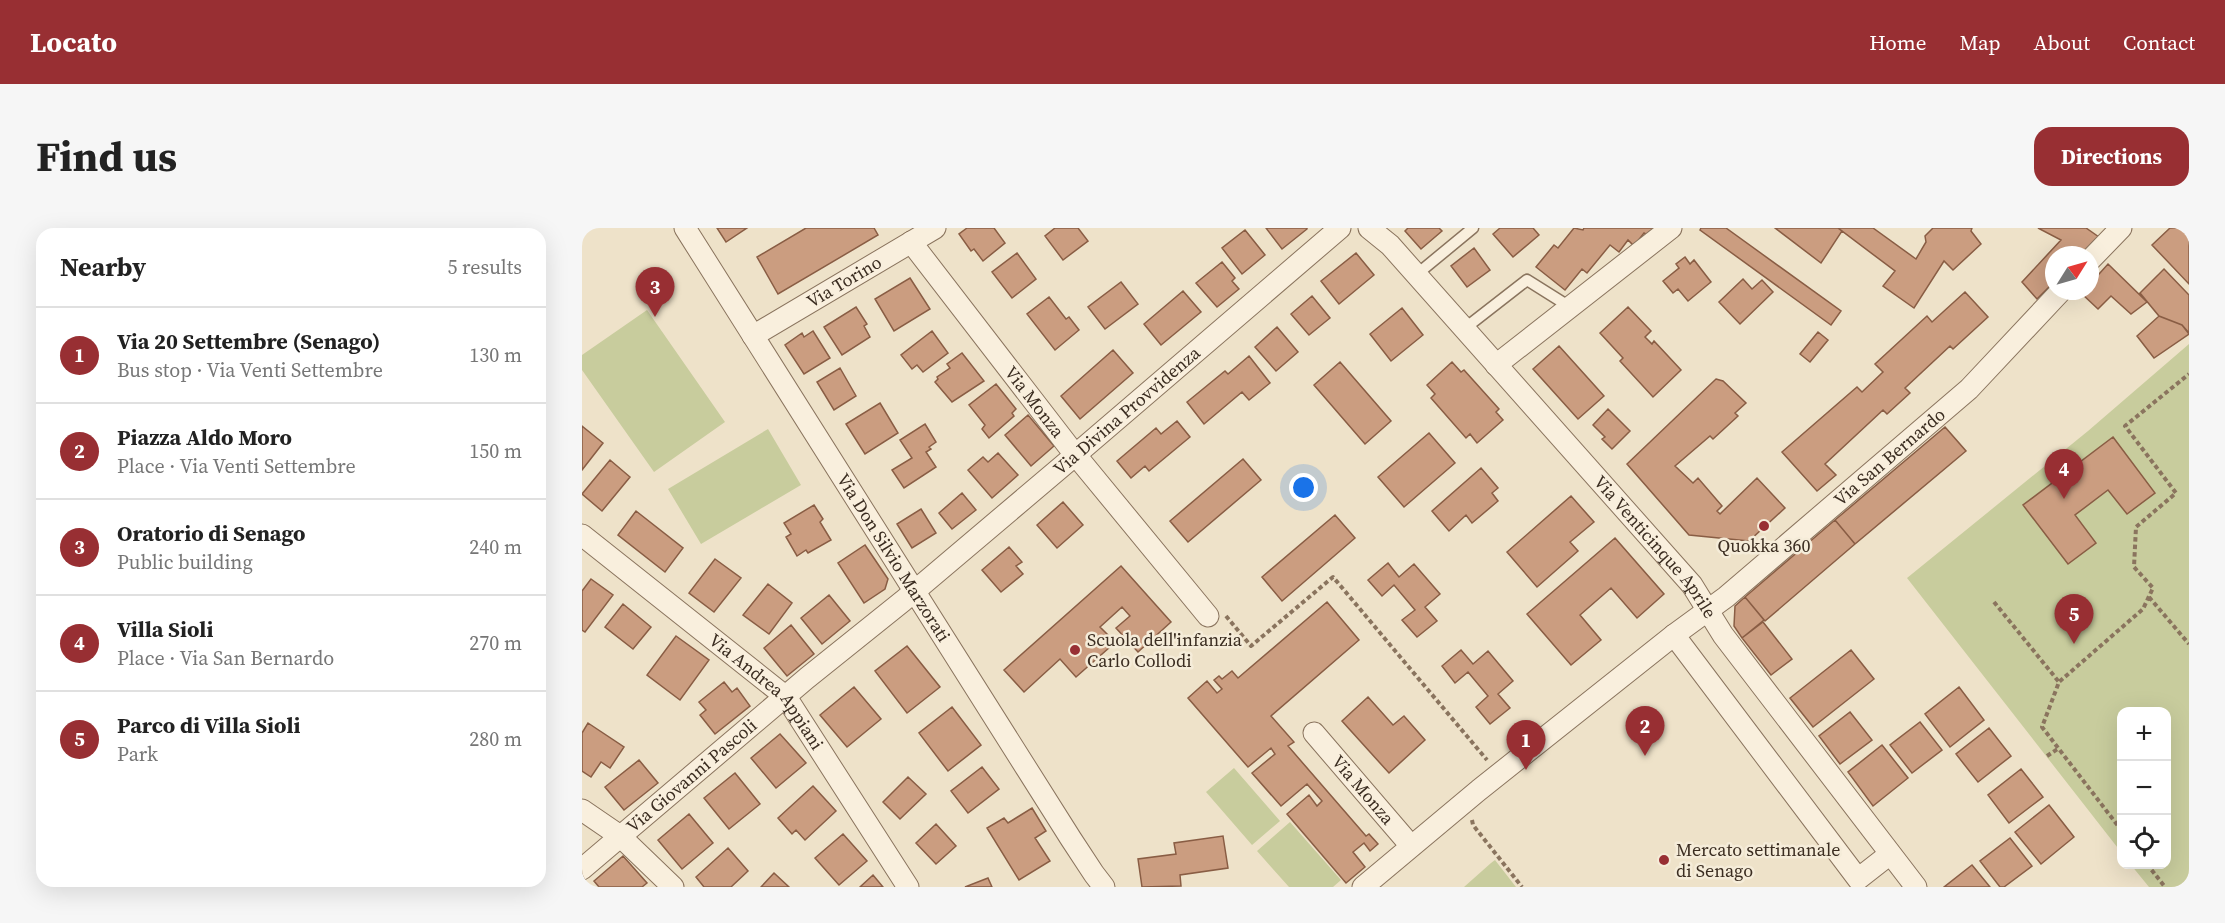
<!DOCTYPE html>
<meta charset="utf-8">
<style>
:root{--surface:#fff;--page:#f6f6f6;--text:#222;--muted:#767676;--line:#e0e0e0;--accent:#982f33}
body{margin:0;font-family:"Source Serif 4",serif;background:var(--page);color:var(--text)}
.controls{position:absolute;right:18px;bottom:18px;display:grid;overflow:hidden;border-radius:12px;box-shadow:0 6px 24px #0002}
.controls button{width:54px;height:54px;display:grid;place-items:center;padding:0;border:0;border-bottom:2px solid var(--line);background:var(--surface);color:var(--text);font:30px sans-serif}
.compass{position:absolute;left:1463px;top:18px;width:54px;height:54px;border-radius:50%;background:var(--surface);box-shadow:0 6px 24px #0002;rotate:53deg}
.you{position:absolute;left:722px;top:260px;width:21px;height:21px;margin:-15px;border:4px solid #fff;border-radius:50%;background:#1a73e8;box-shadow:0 0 0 9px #1a73e833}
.badge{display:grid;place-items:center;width:39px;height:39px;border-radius:50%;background:var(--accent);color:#fff;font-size:20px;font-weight:700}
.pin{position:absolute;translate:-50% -50px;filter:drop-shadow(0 2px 3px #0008)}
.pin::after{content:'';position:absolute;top:32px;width:21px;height:18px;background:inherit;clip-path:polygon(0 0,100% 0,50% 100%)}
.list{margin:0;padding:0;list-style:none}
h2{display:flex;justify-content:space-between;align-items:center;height:78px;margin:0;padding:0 24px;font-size:26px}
h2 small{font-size:20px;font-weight:400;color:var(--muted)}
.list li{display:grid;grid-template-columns:39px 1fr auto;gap:18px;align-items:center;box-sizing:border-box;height:96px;padding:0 24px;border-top:2px solid var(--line)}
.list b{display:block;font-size:22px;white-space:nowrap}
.list p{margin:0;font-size:20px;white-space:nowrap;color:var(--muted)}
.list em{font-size:20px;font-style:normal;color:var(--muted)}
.icon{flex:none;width:33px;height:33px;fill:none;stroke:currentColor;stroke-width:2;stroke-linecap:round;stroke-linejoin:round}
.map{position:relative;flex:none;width:1607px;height:659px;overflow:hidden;border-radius:18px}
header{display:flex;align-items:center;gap:36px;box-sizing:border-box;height:84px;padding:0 30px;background:var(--accent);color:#fff}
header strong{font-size:28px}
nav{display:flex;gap:33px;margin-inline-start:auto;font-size:21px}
.intro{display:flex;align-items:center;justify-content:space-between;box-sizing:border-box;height:144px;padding:0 36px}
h1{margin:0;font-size:42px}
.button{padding:15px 27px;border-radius:18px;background:var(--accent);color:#fff;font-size:21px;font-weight:700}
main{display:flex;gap:36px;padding:0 36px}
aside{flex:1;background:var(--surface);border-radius:18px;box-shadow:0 6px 24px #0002}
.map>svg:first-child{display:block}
.green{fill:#c8cc9d}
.building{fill:#cb9d80;stroke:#895d44;stroke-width:1.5}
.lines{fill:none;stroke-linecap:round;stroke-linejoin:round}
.lane-casing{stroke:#8a745e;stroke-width:13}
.street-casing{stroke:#8a745e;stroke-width:23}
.path{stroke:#8a745e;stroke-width:4;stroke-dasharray:4.5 3;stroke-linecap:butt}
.lane{stroke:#f9efdd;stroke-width:10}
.street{stroke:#f9efdd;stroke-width:21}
.poi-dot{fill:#982f33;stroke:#f5ecd9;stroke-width:2}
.labels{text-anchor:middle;stroke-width:5;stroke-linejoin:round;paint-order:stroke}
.street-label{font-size:18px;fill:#3b2d21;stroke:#f5ecd9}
.poi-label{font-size:18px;fill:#3b2d21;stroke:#f5ecd9;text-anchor:start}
</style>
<header>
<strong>Locato</strong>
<nav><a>Home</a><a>Map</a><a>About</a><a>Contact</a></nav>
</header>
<div class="intro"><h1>Find us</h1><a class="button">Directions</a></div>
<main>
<aside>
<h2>Nearby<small>5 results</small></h2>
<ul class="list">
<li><span class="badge">1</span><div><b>Via 20 Settembre (Senago)</b><p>Bus stop · Via Venti Settembre</p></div><em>130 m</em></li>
<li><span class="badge">2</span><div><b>Piazza Aldo Moro</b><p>Place · Via Venti Settembre</p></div><em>150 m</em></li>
<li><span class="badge">3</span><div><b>Oratorio di Senago</b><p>Public building</p></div><em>240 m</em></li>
<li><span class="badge">4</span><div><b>Villa Sioli</b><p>Place · Via San Bernardo</p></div><em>270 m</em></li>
<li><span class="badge">5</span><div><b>Parco di Villa Sioli</b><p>Park</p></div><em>280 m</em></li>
</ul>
</aside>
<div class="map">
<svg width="1607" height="659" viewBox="0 0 1607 659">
<rect width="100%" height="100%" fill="#eee2c9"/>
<path class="green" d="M65,82L143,194L72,244L0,142V127Z
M1607,116V659H1567L1549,637L1584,636V484H1540L1539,624L1325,350L1506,203Z
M186,201L219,257L119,316L86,261Z
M652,540L698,593L670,617L624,564Z
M708,594L759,652L751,659H707L675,623Z
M913,632L934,659H882L909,635Z"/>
<path class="building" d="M135,0H165L144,14Z
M224,0H292L296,7L196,66L175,29Z
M385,0H412L423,15L401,33L392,21L389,23L377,6Z
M473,0H496L506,13L481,32L463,8Z
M684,0H725V1L700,21Z
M826,0H857L860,3L839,21L823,3Z
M918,0H951L957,7L931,29L911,6Z
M992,0L1001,2L1002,0H1076L1069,9L1062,5L1052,18L1046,12L1037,24L1028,17L1005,45L1000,41L983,62L954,39L972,17L976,20Z
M1119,0H1144L1259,83L1249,97L1118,2Z
M1193,0H1256L1260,3L1239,35Z
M1256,0H1291L1334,31L1344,14L1343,8L1351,0H1390L1389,3L1399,16L1371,42L1362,33L1332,80L1301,58L1313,43Z
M1456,0H1504L1517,9L1499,27H1472V54L1455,71L1440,54L1479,12Z
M1588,0H1598L1607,9V56L1570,17Z
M663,2L683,27L660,46L640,20Z
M892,20L908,42L885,59L869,38Z
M435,25L454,51L430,70L410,44Z
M774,25L792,47L757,76L739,53Z
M1103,29L1108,36L1112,32L1129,54L1106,73L1096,61L1091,65L1081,53L1097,40L1094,36Z
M640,34L653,50L650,53L657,61L635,79L614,55Z
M1526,36L1565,74L1549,86L1529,68L1516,81L1499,65L1501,63H1508V56Z
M1582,41L1607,67V105L1600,97L1577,88L1558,65Z
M328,50L348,81L312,103L293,71Z
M1161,51L1170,61L1180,52L1191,64L1158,96L1137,74Z
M539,54L556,76L523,101L506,79Z
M601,63L619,84L579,117L562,96Z
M1383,64L1406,89L1371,121L1368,118L1323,160L1328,165L1305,186L1301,182L1243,236L1254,247L1235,263L1200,224L1275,159L1280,164L1301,144L1293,136L1345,88L1350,94Z
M730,68L748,90L727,107L709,86Z
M467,69L484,91L487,89L497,102L473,122L445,86Z
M274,79L285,96L282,98L288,109L260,127L242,99Z
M1046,79L1069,103L1063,109L1070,116L1072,113L1099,142L1071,169L1038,133L1041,130L1018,105Z
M820,80L841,107L809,133L788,106Z
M1577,88L1600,97L1607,106L1572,130L1555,108Z
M695,99L716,124L694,143L673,119Z
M231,103L248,130L222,146L203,117L220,105L222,109Z
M350,103L366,125L341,144L335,137L330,141L319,127Z
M1236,104L1246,112L1228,134L1218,126Z
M977,118L1022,168L996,191L951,141Z
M531,122L551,145L498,191L479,168Z
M380,125L402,153L370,174L353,154L356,151L355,149L368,140L365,136Z
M667,128L688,155L667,172L660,164L622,196L605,174L643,143L646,146Z
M758,134L809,193L783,216L732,157Z
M870,134L879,144L882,142L917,181L914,184L921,192L895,215L888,206L884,210L849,170L853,166L845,157Z
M258,140L274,168L252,182L235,154Z
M1134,151L1141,153L1164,175L1153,185L1156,188L1131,211L1128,208L1093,238L1111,255L1116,250L1140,278L1135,283L1138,286L1175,250L1203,280L1167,313L1107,307L1045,236Z
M414,156L434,181L430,185L432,188L407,210L400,201L403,197L387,177Z
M298,175L316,205L283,226L264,196Z
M1026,181L1048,203L1030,221L1020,211L1023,209L1011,197Z
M446,187L472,218L449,238L423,207Z
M595,193L608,209L567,243L563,238L549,250L535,233L574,200L579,206Z
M343,196L354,214L347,219L349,221L344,224L354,239L322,260L310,242L330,230L318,212Z
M0,198L21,215L0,242Z
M1363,199L1384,223L1273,316L1253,292Z
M847,205L873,235L822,279L796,249Z
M1531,209L1573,265L1545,286L1526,262L1493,287L1514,315L1486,336L1441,277Z
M416,225L436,247L410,270L386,242L401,229L406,234Z
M661,231L679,252L606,314L588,293Z
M28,232L48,249L20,283L0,266Z
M899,240L916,260L910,265L916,273L890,295L884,287L867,303L850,283Z
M380,265L394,282L370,301L357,285Z
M989,268L1012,294L988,314L996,323L955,359L925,324Z
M481,274L501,297L475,320L455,297Z
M232,277L241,291L238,294L249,312L226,325L224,322L215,328L204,309L209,306L202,295Z
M339,281L354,305L330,320L315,296Z
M54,283L101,320L83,344L36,307Z
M753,287L773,310L700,373L680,349Z
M1253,292L1273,316L1183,393L1163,369Z
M1033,310L1082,366L1055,390L1029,360L998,387L1019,412L989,437L945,386Z
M283,317L306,351L303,361L282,375L256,335Z
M427,319L440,334L434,338L441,346L419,364L400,342Z
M133,331L159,350L132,384L107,365Z
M806,335L817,349L832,336L858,366L843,379L855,393L835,409L820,392L833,382L812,357L800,368L786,352Z
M539,338L589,394L556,424L534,400L548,388L540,379L518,399L526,407L521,412L528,419L494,449L478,431L442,464L422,442Z
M9,351L31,367L3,404L0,402V363Z
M186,356L210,375L187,406L161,387Z
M247,367L268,393L240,416L219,390Z
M1163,369L1182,392L1160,410L1152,398L1153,378Z
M745,374L777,412L689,488L712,514L706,518L784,608L787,606L796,616L788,623L782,615L771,624L783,639L764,655L705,586L727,567L735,578L740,573L725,556L699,578L670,545L693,526L689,520L666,539L606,470L625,453L635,465L640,461L632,452L637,448L640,451L650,443L656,450Z
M41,376L69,399L51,421L23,399Z
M1181,394L1210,431L1189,447L1160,410Z
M209,397L232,426L205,448L182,420Z
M94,408L127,432L98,472L65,447Z
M325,418L358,459L325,485L293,443Z
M879,422L891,436L906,423L931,453L916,466L928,480L908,496L894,479L906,468L886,444L873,455L860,438Z
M1269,422L1292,451L1231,499L1208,470Z
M142,454L150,464L155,460L168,478L133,506L118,487L124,482L117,474Z
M272,459L299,491L265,519L238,487Z
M1377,459L1402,492L1368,519L1343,486Z
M786,469L811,497L822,488L843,512L807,545L760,493Z
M370,479L399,517L366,543L337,505Z
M1268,484L1290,512L1258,536L1237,508Z
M1338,494L1360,522L1330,545L1308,517Z
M6,495L42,519L28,540L19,534L9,549L0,543V505Z
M1407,500L1429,528L1396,554L1374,526Z
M198,506L224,535L194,560L169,530Z
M1300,517L1326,550L1291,578L1266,544Z
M57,532L76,555L42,582L23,559Z
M400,539L417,561L386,585L369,563Z
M1439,541L1461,569L1427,595L1406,567Z
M153,545L178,576L147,601L122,570Z
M326,549L344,566L318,591L301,574Z
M231,558L254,583L223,612L214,602L210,606L196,590Z
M1467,577L1492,609L1459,636L1433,604Z
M450,580L464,603L453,610L468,633L437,652L405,600L422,590L426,595Z
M107,586L131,615L100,641L76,612Z
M354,596L374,618L354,636L334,615Z
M261,606L285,633L257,657L233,630Z
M641,608L646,640L598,647L599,658L560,659L556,631L594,626L592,615Z
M1428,610L1450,638L1422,659H1418L1398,633Z
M146,620L166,643L149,659H122L114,649Z
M41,628L65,655L60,659H17L12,653Z
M1390,637L1408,659H1362Z
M192,645L207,659H179Z
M291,647L301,659H278Z
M406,650L410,659H383Z"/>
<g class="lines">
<g class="lane-casing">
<path id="lane" d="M834,47L891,0
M882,101L945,52L988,79"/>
</g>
<g class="street-casing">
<g id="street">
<path id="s1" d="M103,0L489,611L512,646L522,659"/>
<path id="s2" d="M787,0L808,17L1110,357L1141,407L1334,659"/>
<path id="s3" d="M329,14L487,219L626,388"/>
<path d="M1508,32L1539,0"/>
<path id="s4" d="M171,108L353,0"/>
<path d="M914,137L1089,0"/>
<path id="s5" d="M0,307L204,469L326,659"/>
<path d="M1092,407L1276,651L1308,626"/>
<path id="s6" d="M732,505L829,618"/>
<path d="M0,582L38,608L91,659"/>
<path id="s7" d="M0,641L225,450L321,373L484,235L758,0"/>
<path id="s8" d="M781,659L897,562L1092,407L1144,369L1387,161L1479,63"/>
</g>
</g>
<path class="path" d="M1567,369L1607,416
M1412,374L1477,454
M644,388L669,418L751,349L905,532
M1465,528L1477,520
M890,592L891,597L940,659
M1540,603L1460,499L1477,454L1561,381L1571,360L1552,339L1554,299L1594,265L1543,198L1607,146
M1565,636L1583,659"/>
<use href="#lane" class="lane"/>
<use href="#street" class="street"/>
</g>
<g class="poi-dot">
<circle cx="1182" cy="298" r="6"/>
<circle cx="493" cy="422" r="6"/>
<circle cx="1082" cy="632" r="6"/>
</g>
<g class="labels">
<g class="street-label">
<text dy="6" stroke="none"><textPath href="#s4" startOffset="106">Via Torino</textPath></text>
<text dy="6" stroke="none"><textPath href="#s3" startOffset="202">Via Monza</textPath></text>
<text dy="6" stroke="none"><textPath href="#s7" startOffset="712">Via Divina Provvidenza</textPath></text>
<text dy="6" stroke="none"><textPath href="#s8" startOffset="680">Via San Bernardo</textPath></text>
<text dy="6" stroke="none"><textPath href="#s2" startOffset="429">Via Venticinque Aprile</textPath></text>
<text dy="6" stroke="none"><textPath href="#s1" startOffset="390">Via Don Silvio Marzorati</textPath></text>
<text dy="6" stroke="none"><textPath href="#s5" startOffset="243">Via Andrea Appiani</textPath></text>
<text dy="6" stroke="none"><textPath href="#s7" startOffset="144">Via Giovanni Pascoli</textPath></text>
<text dy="6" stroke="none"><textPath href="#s6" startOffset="75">Via Monza</textPath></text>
</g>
<g class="poi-label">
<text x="1182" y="324" text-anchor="middle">Quokka 360</text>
<text x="505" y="418">Scuola dell'infanzia<tspan x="505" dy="21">Carlo Collodi</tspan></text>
<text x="1094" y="628">Mercato settimanale<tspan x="1094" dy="21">di Senago</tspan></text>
</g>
</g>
</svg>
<div class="controls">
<button>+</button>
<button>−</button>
<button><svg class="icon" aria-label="locate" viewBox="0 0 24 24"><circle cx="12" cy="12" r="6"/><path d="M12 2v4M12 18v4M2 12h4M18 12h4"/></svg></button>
</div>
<svg class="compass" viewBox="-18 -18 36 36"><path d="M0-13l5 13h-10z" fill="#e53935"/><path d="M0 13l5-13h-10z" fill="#767676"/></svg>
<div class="you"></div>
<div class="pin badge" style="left:944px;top:542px">1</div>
<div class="pin badge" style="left:1063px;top:528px">2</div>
<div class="pin badge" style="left:73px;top:89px">3</div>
<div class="pin badge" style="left:1482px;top:271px">4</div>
<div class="pin badge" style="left:1492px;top:416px">5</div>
</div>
</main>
